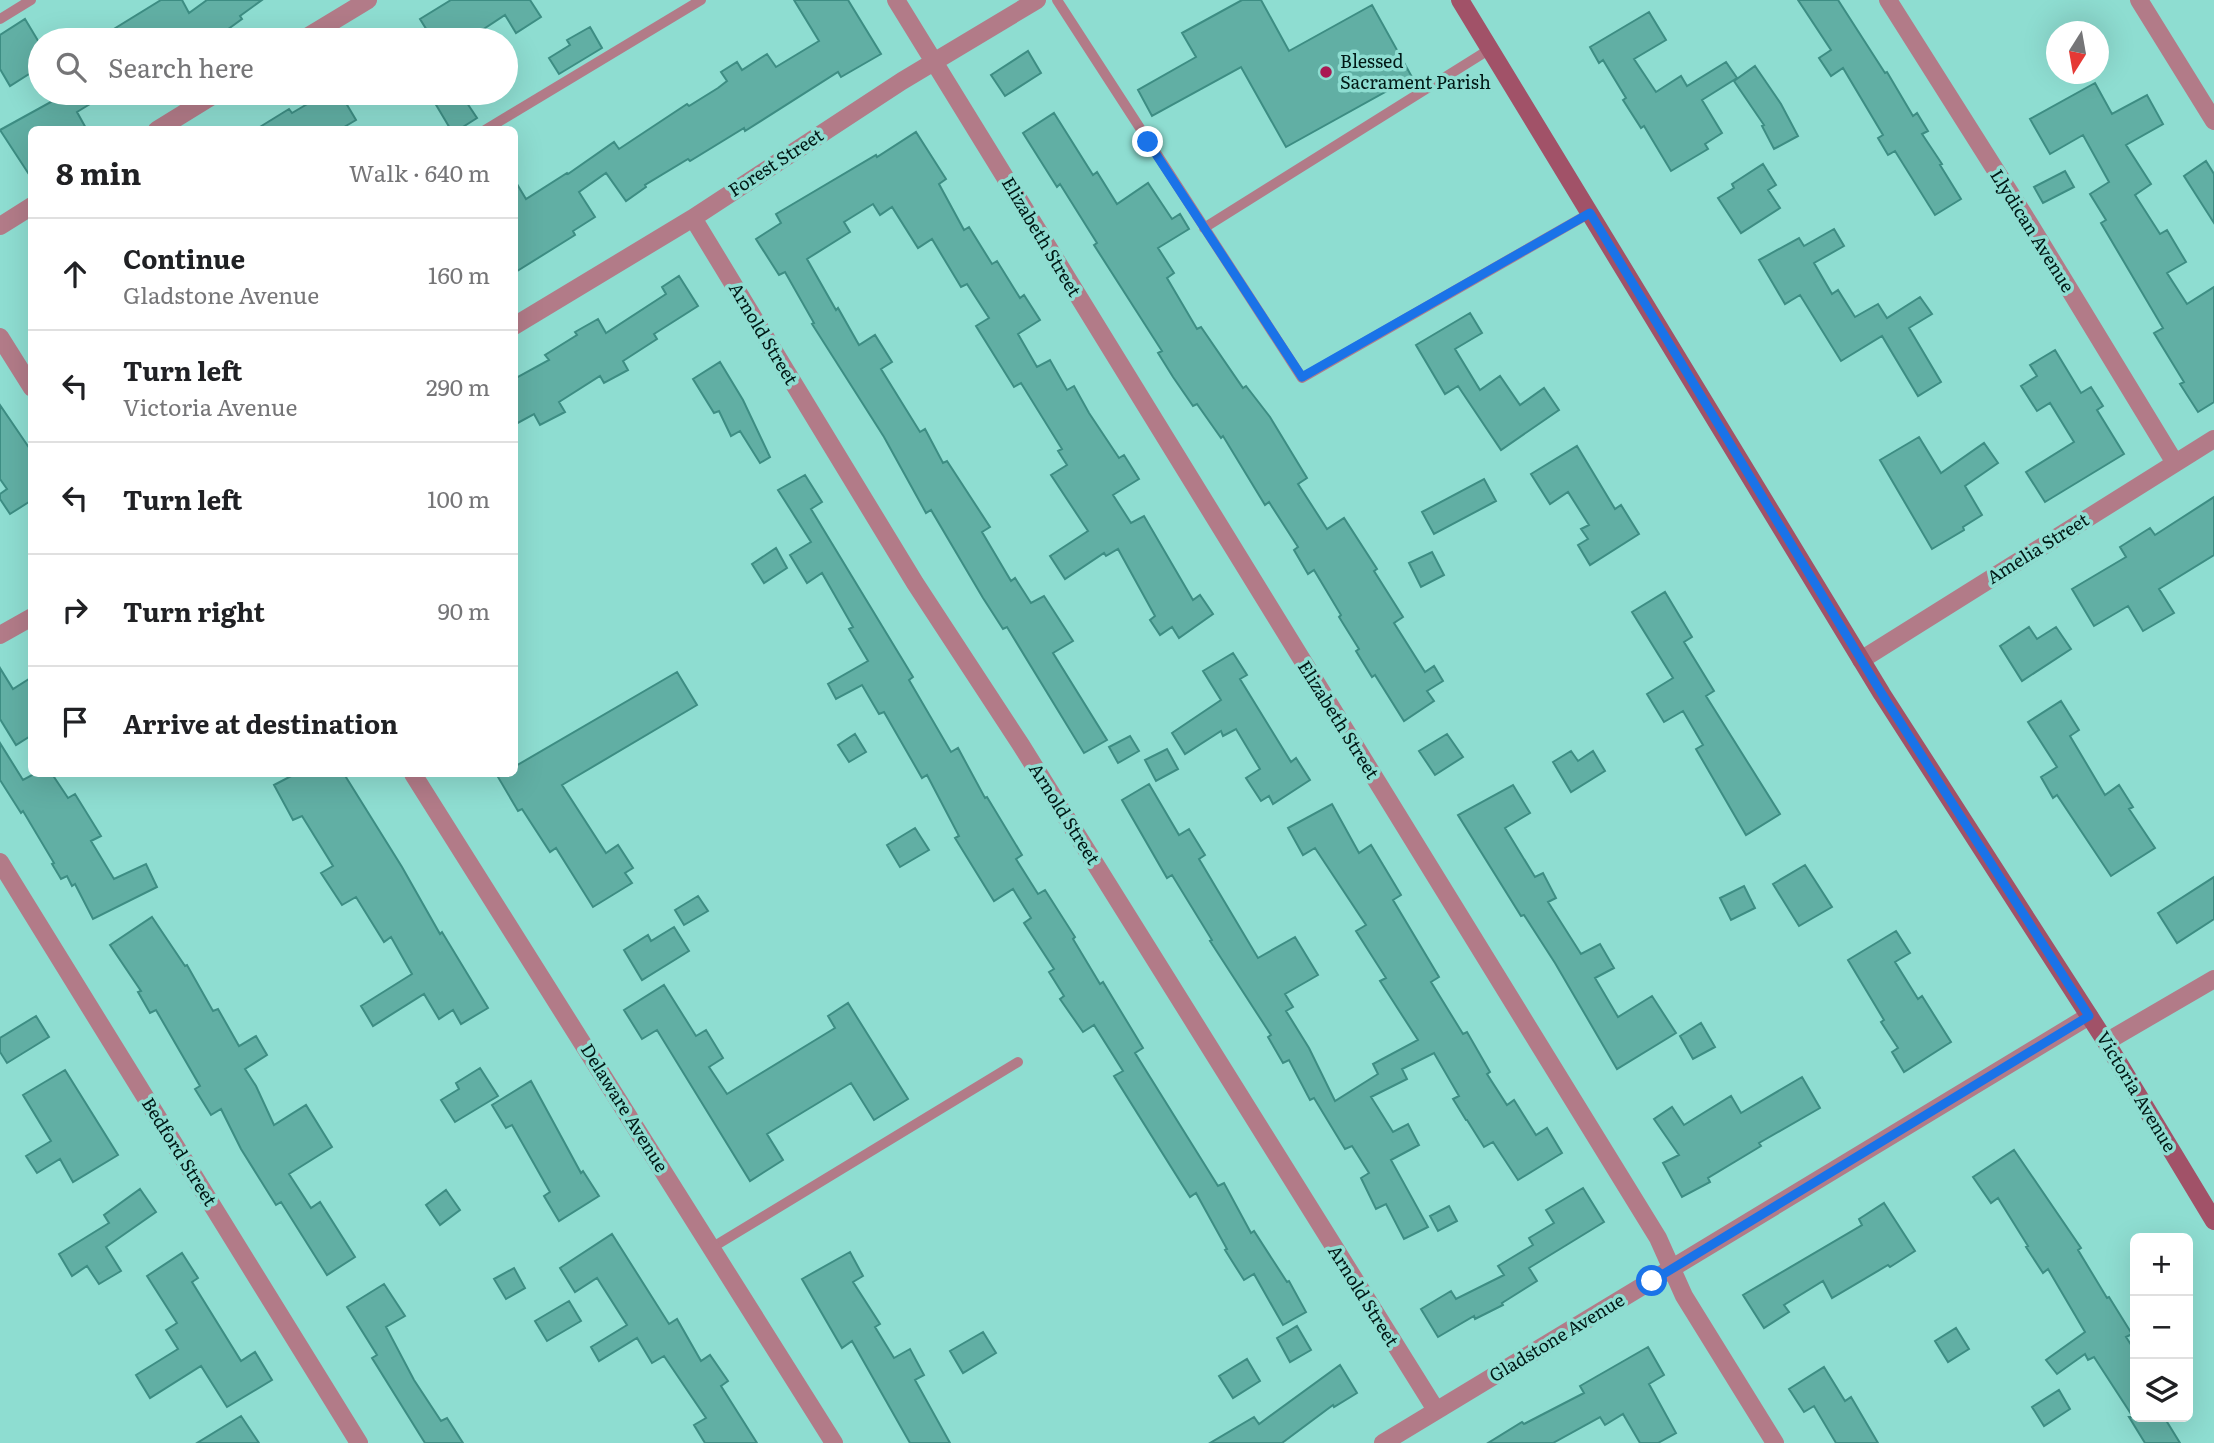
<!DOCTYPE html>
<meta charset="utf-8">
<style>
:root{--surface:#fff;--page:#f6f6f6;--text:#202124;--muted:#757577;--line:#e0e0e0}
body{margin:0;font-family:Literata,serif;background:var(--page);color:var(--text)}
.controls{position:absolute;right:21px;bottom:21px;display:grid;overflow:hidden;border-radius:10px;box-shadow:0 7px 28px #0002}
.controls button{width:63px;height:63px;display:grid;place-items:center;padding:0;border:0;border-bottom:2px solid var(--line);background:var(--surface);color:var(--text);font:35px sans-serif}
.compass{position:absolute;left:2046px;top:21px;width:63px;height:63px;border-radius:50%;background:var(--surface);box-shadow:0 7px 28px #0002;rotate:191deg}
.stop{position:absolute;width:21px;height:21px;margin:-16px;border:5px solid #1a73e8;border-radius:50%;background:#fff}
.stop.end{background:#1a73e8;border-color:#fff;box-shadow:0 2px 7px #0008}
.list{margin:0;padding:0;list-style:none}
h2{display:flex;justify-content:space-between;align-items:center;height:91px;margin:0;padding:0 28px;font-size:30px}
h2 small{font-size:23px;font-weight:400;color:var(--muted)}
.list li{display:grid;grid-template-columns:46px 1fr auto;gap:21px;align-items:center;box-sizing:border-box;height:112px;padding:0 28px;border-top:2px solid var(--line)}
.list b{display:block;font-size:26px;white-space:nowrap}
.list p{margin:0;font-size:23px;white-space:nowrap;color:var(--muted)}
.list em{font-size:23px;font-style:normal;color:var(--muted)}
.icon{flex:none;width:38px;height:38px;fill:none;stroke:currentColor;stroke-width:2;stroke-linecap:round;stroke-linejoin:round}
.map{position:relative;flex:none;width:2214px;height:1443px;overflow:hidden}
.search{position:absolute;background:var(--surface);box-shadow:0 7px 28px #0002;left:28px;top:28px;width:490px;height:77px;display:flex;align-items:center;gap:18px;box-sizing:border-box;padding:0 24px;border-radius:38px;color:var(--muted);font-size:26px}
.panel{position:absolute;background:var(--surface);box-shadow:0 7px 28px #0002;left:28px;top:126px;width:490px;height:651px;border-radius:10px}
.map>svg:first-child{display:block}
.building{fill:#61afa4;stroke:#3d8d83;stroke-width:2}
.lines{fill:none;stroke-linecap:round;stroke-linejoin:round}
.lane{stroke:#b27b88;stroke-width:10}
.street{stroke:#b27b88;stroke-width:18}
.secondary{stroke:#a15268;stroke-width:18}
.route{stroke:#1a73e8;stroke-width:9}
.poi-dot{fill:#aa1953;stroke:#8eddd1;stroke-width:2.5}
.labels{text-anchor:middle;stroke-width:7;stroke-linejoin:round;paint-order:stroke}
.poi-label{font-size:18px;fill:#011916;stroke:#8eddd1;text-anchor:start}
.street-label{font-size:18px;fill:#011916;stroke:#8eddd1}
</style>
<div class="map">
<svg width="2214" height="1443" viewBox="0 0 2214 1443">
<rect width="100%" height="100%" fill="#8eddd1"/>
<path class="building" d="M161,0H182L189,13L207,0H262L240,16L242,19L213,40H96Z
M451,0H530L541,17L516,33L505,15L467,40H433L420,19Z
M794,0H848L881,54L841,77L838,72L745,131L744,128L690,161L688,159L645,185L646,187L626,201L606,173L579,192L595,217L573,231L575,235L514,273V179L526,199L567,173L568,174L614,142L619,149L687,104L689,106L718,88L727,81L721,72L737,62L742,70L767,54L776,67L819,41Z
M1242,0H1261L1289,51L1372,5L1412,77L1286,147L1241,67L1152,116L1138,90L1196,57L1182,33Z
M1798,0H1838L1885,73L1887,72L1913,116L1917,113L1928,131L1922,134L1942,164L1940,165L1961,199L1935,215L1895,151L1888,155L1878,138L1883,135L1843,68L1831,76L1819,58L1831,50Z
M1649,12L1666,40L1634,59L1656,92L1681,76L1687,86L1726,62L1737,78L1702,100L1722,133L1705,144L1708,149L1671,171L1644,126L1641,128L1623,100L1626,98L1603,60L1599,63L1590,47Z
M25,19L40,44V67L10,86L0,69V35Z
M590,27L602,48L559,74L549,58L570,45L567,40Z
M1028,51L1041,73L1005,96L991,75Z
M1755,66L1781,104L1798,136L1774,149L1762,126L1764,125L1734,81Z
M2095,83L2112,114L2147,95L2163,124L2126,145L2151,184L2135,195L2160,234L2167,230L2186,262L2167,273L2187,304L2214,287V402L2198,412L2180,384L2184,382L2154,333L2163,328L2101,223L2106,220L2090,194L2109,182L2083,135L2050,154L2030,119Z
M67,93H108L77,112L87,130H32V179L0,130Z
M326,93H340L356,120L339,130H255L289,109L292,113Z
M429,93H456L463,101L465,100L477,118L458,130H451Z
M1054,113L1093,175L1097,172L1117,204L1148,183L1172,219L1180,214L1189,229L1158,248L1174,273L1167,278L1197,329L1201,327L1243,388L1246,386L1270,417L1307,478L1298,484L1327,529L1344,518L1377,569L1374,571L1403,617L1394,623L1425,672L1434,666L1443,681L1427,691L1434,701L1404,721L1375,675L1372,677L1356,651L1359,649L1339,617L1341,615L1314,570L1308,574L1294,550L1298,547L1269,502L1265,505L1223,436L1221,438L1197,404L1193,406L1173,377L1158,353L1162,351L1094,245L1097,243L1060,184L1057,187L1023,133Z
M916,132L946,179L939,184L964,230L969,227L992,264L997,261L1020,298L1024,295L1040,320L1018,334L1037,367L1050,360L1067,390L1074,386L1089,413L1119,458L1124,455L1139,479L1113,495L1131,523L1144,516L1193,600L1200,595L1213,614L1179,638L1172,627L1160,635L1150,620L1155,616L1118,549L1106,556L1104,553L1065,579L1050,556L1088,531L1051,475L1067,465L1058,451L1062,449L1021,383L1014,387L976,326L989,318L967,284L961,287L932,239L918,248L892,207L880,215L873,204L844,222L850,232L807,259L836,310L838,308L859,345L875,335L892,362L881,369L920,432L925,429L943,463L947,461L990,527L982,532L1011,581L1015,578L1031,603L1044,596L1073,641L1053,653L1107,740L1084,753L1007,627L1003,629L983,598L931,510L926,513L884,437L812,324L814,323L785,272L779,275L756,239L781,223L776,214L876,155L877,157Z
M2206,161L2214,174V223L2184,176Z
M1763,164L1776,185L1768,190L1780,208L1741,233L1718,198L1734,188L1732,184Z
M2065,171L2074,187L2043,203L2034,187Z
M1834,229L1844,246L1814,263L1832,294L1838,290L1855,317L1878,304L1887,318L1920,297L1932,314L1909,328L1941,382L1918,396L1882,336L1841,361L1800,295L1785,304L1759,260L1799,238L1804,246Z
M679,276L698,306L654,334L657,339L623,361L628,370L604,383L600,376L559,402L565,412L540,425L534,414L514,425V379L549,360L545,355L577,335L575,332L598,319L606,333L666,294L662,287Z
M1470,313L1482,333L1455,349L1480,390L1500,376L1520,405L1544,388L1559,410L1501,450L1458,386L1445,394L1416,345Z
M2055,350L2081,393L2091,387L2103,406L2097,410L2124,454L2045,502L2026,472L2074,442L2050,403L2037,411L2021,386L2037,376L2030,365Z
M720,362L743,400L770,457L760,463L740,431L731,436L719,411L714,413L693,379Z
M0,405L32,452V500L10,514L0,499V494L7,489L0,479Z
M1919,437L1941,473L1984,443L1998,463L1965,486L1982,515L1963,527L1964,530L1932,549L1880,460Z
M1577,446L1615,509L1621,505L1639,534L1590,565L1578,545L1588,539L1581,529L1589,525L1568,492L1550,504L1531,474Z
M805,475L822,502L811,509L913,677L909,680L951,752L958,748L985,798L987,797L1022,855L1016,859L1038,894L1045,890L1075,937L1073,939L1100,984L1103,982L1143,1048L1135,1053L1218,1186L1224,1183L1251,1233L1254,1231L1287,1282L1289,1281L1306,1312L1283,1325L1254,1274L1244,1280L1225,1250L1227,1249L1196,1193L1190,1197L1114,1076L1123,1071L1094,1025L1083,1032L1060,999L1064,996L1049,972L1054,969L1024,923L1031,918L1013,889L994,901L955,838L959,836L927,775L922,778L884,712L879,714L862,685L836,699L828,684L868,661L849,629L853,627L822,573L807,583L790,555L811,542L778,490Z
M1484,479L1496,501L1434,534L1422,512Z
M2214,497V555L2159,589L2174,613L2143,631L2128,606L2094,626L2072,589L2126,557L2120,547L2150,528L2155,535Z
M776,548L787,568L764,583L752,564Z
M1432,552L1444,575L1421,587L1409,563Z
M1665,592L1692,637L1684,642L1714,691L1706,696L1780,814L1746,835L1696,749L1703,745L1683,711L1664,722L1647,694L1673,678L1632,612Z
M2029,627L2037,639L2056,627L2071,649L2022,681L2000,646Z
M1233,653L1247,675L1240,679L1291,762L1296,758L1310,780L1273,804L1269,796L1261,801L1246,778L1260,769L1236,729L1223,736L1221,731L1185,754L1172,733L1221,700L1203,671Z
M0,668L13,689L32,677V735L16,745L0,719Z
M677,672L697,705L562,785L606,853L618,845L633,868L625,873L632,883L593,907L556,848L550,852L522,809L518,811L498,777L504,774H514V767Z
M2061,701L2079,730L2070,736L2105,795L2119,785L2133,807L2129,809L2155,848L2111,876L2057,795L2053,798L2041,777L2057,767L2028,722Z
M855,734L866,752L849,762L838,745Z
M1447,734L1463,757L1435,775L1419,751Z
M1130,736L1139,751L1118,763L1109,747Z
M0,743L23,780L34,774H52L68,798L75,794L101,836L91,841L114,879L146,864L157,887L93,919L75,884L72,886L67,876L61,879L52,864L54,863L23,811L21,813L0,780Z
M1167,749L1178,769L1156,781L1145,760Z
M1571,751L1578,761L1593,751L1605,771L1571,792L1553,762Z
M295,774H344L402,867L440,934L442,932L488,1008L461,1024L453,1010L439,1019L424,994L373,1026L361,1006L412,974L391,937L384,942L356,897L342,905L321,873L333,866L302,816L293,820L274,785Z
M1149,784L1179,835L1189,829L1205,855L1199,859L1258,958L1295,937L1318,975L1285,994L1293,1007L1286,1011L1309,1048L1335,1101L1378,1074L1373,1064L1418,1040L1380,981L1386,978L1356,931L1366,925L1315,848L1303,855L1288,828L1332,804L1359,853L1371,845L1401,895L1393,900L1439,977L1431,982L1463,1034L1467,1032L1490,1072L1487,1074L1507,1105L1514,1100L1536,1135L1547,1128L1562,1153L1518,1180L1493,1142L1484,1147L1467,1120H1466L1453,1099L1459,1096L1434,1053L1402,1069L1407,1079L1371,1097L1393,1132L1408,1124L1419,1145L1391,1160L1428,1227L1404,1239L1386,1204L1376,1209L1361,1178L1369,1173L1352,1146L1345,1149L1314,1098L1310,1100L1289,1060L1283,1063L1268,1037L1271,1035L1210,941L1212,940L1172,875L1167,878L1122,800Z
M1513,785L1530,813L1505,828L1535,877L1543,873L1556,898L1548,902L1581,954L1600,944L1614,968L1595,978L1618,1017L1652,996L1676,1033L1617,1069L1555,963L1524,915L1521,916L1458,815Z
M915,828L929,850L900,867L887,845Z
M1805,865L1832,907L1799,926L1773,884Z
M2214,877V919L2177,943L2158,913Z
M1744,886L1755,908L1731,920L1720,898Z
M698,896L708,911L684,925L675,910Z
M152,917L185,966L187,965L213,1011L218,1009L239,1046L256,1036L267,1055L245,1069L256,1086L274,1125L306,1105L332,1147L289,1174L311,1208L320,1202L355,1257L327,1275L281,1202L276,1205L241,1149L221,1109L211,1115L195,1089L200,1086L156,1010L150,1013L138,992L141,991L110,945Z
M674,927L689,951L642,980L624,950L648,935L651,941Z
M1896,931L1910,953L1895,962L1918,999L1922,996L1951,1042L1904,1072L1892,1052L1898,1048L1881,1022L1884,1020L1848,960Z
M664,985L696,1036L706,1030L723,1058L709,1067L727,1094L835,1028L828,1016L848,1003L908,1099L874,1120L851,1083L767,1134L783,1160L750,1181L657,1030L642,1039L624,1010Z
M36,1016L49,1037L7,1063L0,1052V1038Z
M1701,1023L1715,1047L1693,1059L1680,1036Z
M480,1068L498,1096L455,1122L441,1100L459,1089L456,1083Z
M65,1070L118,1155L73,1182L60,1159L37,1173L26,1156L51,1141L23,1095Z
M1802,1077L1820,1108L1759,1143L1761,1146L1708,1178L1710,1182L1682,1197L1663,1163L1679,1155L1654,1119L1672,1107L1684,1125L1731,1096L1741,1113Z
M531,1081L581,1173L583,1171L599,1196L559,1221L544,1196L550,1192L512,1125L506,1128L492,1105Z
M2014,1150L2081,1248L2078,1250L2107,1298L2109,1297L2132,1334L2126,1337L2135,1351V1417H2164L2180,1443H2145L2129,1417H2133L2094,1357L2088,1360L2085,1354L2057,1374L2046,1360L2085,1332L2048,1269L2043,1273L2026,1247L2028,1246L1998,1198L1991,1203L1973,1177Z
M1583,1188L1604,1222L1529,1268L1537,1281L1502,1303L1503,1305L1475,1319L1474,1316L1438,1337L1421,1309L1451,1291L1456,1299L1504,1275L1498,1266L1533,1245L1529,1238L1554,1223L1546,1210Z
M140,1189L156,1212L106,1247L121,1271L99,1284L87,1266L72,1276L59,1254L109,1223L104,1215Z
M446,1190L460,1210L440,1225L426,1205Z
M1884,1203L1915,1251L1890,1267L1888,1265L1832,1298L1823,1281L1784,1305L1789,1312L1764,1328L1743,1295L1862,1225L1859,1219Z
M1449,1206L1457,1221L1438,1231L1430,1216Z
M612,1234L669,1324L677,1319L701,1361L710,1355L728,1381L721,1386L757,1443H705L694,1425L706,1418L664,1356L652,1363L637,1338L599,1361L591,1347L627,1325L597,1278L575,1292L560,1268Z
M850,1252L863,1276L853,1282L880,1324L875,1327L894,1358L910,1349L924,1375L915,1380L950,1443H910L852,1341L842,1348L802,1279Z
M182,1253L198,1278L192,1282L241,1361L255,1352L272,1380L227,1407L201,1366L150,1398L136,1375L178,1349L166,1330L177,1323L147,1276Z
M514,1268L525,1288L506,1299L494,1279Z
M384,1284L405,1316L386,1327L414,1380L441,1421L447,1418L463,1443H425L372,1358L377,1355L347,1307Z
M569,1301L581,1321L547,1341L535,1321Z
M1297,1326L1311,1350L1290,1362L1277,1338Z
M1956,1328L1969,1349L1948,1362L1935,1341Z
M983,1332L996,1353L963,1373L950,1351Z
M1648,1347L1664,1375L1649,1384L1676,1433L1658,1443H1640L1623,1414L1605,1425L1600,1417L1553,1443H1488L1522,1422L1524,1424L1584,1393L1580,1386Z
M1247,1359L1260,1381L1233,1398L1219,1376Z
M1340,1365L1357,1393L1334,1407L1333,1405L1282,1443H1210L1254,1417L1259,1424Z
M1824,1367L1845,1401L1851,1397L1878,1443H1836L1814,1406L1804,1412L1789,1389Z
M2059,1390L2070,1409L2044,1426L2032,1407Z
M241,1416L259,1443H197Z"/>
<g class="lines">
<path class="lane" d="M1057,0L1302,378L1590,213
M0,19L31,0
M485,130L701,0
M1204,228L1490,49
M713,1247L1018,1062"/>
<path class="street" d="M896,0L1658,1238L1684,1296L1775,1443
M1888,0L2029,223L2175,463
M2139,0L2214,121
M302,40L368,0
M157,130L217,93
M693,218L915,583L1021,745L1436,1410
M0,226L32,206
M514,326L693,218L902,81L1037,0
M0,337L32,388
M0,635L32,617
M1861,660L2214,439
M413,774L834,1443
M0,862L359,1443
M2106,1042L2214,979
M1383,1443L2089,1016"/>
<path class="secondary" d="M1460,0L1882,694L2106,1042L2214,1221"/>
</g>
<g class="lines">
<path class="route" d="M1148,142L1302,377L1590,213L1882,694L2089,1016L1652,1281"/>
</g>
<circle class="poi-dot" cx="1326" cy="72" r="7"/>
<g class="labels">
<g class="poi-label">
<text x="1340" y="68">Blessed<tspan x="1340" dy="21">Sacrament Parish</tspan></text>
</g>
<g class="street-label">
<text transform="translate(776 163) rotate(-33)" y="6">Forest Street</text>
<text transform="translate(2032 231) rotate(58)" y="6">Llydican Avenue</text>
<text transform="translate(1041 237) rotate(59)" y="6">Elizabeth Street</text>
<text transform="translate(763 334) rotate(59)" y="6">Arnold Street</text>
<text transform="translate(2038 549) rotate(-32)" y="6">Amelia Street</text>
<text transform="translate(1338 720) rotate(58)" y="6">Elizabeth Street</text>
<text transform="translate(1064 814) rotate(58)" y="6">Arnold Street</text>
<text transform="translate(2136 1092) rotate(59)" y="6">Victoria Avenue</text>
<text transform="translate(624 1108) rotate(58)" y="6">Delaware Avenue</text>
<text transform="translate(179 1152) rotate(58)" y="6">Bedford Street</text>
<text transform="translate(1363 1296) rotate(58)" y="6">Arnold Street</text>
<text transform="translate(1557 1338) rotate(-31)" y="6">Gladstone Avenue</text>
</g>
</g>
</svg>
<div class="controls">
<button>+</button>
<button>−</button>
<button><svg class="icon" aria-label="layers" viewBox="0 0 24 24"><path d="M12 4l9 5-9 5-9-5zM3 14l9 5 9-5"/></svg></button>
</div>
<svg class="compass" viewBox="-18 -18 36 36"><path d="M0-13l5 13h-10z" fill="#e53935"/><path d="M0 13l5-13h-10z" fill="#757577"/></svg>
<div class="stop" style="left:1652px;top:1281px"></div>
<div class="stop end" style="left:1148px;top:142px"></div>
<div class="search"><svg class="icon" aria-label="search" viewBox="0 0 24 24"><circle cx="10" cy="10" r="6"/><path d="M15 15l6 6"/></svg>Search here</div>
<section class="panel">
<h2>8 min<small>Walk · 640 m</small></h2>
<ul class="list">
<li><svg class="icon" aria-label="ahead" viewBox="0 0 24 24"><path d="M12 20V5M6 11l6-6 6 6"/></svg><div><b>Continue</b><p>Gladstone Avenue</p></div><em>160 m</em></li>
<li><svg class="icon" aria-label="left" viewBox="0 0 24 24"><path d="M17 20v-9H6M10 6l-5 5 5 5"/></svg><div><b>Turn left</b><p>Victoria Avenue</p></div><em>290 m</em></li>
<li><svg class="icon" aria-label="left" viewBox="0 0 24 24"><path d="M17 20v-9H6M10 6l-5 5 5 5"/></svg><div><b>Turn left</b></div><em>100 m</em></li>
<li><svg class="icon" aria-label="right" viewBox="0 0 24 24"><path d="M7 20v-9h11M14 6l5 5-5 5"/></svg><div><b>Turn right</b></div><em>90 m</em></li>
<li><svg class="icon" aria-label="arrive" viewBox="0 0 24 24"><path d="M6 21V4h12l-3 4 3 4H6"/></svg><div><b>Arrive at destination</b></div></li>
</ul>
</section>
</div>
